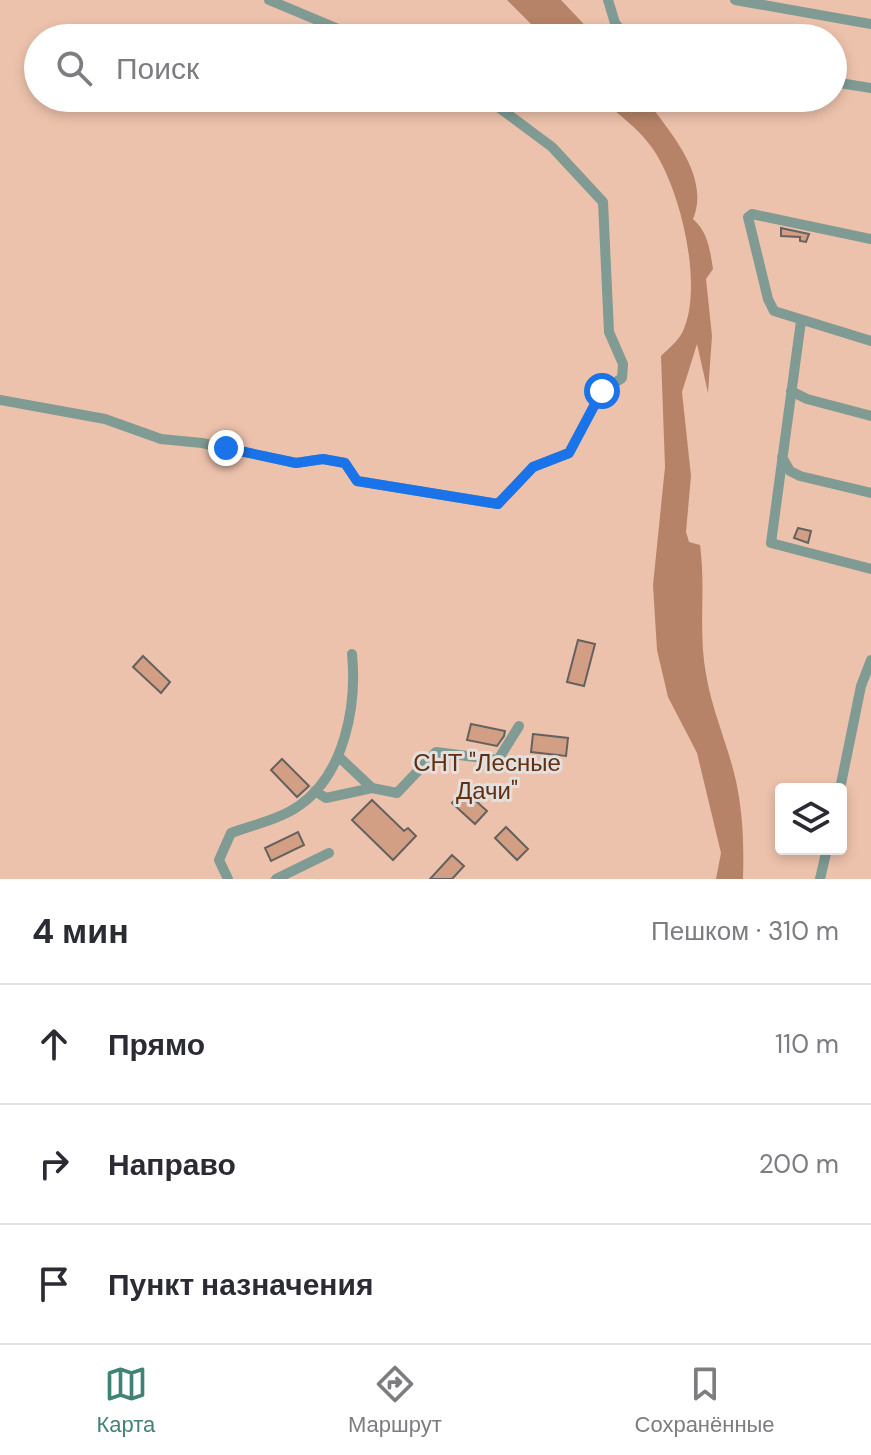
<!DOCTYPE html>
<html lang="ru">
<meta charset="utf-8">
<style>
:root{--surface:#fff;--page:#f7f7f7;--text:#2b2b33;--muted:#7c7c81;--line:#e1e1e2;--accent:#408376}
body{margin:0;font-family:"DM Sans",sans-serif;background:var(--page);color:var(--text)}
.controls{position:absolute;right:24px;bottom:24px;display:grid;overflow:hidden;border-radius:8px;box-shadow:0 4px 12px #0003}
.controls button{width:72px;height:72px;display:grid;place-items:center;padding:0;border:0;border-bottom:2px solid var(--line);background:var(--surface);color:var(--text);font:40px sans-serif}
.stop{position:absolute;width:24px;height:24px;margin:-18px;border:6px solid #1a73e8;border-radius:50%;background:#fff}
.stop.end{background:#1a73e8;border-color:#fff;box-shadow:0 2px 8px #0008}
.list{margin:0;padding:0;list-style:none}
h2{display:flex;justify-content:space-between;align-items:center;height:104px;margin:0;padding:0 32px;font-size:34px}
h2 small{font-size:26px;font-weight:400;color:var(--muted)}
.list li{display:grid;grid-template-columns:52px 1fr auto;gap:24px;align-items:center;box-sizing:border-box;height:120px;padding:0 32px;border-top:2px solid var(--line)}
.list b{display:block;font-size:30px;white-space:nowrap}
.list em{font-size:26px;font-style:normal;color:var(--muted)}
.icon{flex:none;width:44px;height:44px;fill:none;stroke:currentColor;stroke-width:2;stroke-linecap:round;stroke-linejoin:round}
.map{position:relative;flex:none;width:871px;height:879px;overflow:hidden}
.search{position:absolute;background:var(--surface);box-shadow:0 4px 12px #0003;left:24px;right:24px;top:24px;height:88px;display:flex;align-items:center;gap:20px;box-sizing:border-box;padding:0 28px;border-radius:44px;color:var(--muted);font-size:30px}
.sheet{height:464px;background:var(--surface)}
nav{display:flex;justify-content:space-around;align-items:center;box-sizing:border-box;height:112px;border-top:2px solid var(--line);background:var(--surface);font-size:22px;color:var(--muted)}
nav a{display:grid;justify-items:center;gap:4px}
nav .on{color:var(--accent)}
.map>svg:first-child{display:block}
.green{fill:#edc2ac;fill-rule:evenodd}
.water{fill:#b68368}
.building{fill:#d39f84;stroke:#656160;stroke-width:2}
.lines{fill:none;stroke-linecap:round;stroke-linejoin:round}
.minor{stroke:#7f9b94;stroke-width:10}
.route{stroke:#1a73e8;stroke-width:10}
.labels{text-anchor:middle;stroke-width:6;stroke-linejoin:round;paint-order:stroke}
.park-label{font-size:24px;fill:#612f12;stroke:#e3dfdd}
</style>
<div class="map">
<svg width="871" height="879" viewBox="0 0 871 879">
<rect width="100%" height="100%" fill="#e3dfdd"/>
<path class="green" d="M0,0H871V879H0ZM38,38H833V98H38ZM781,789H841V849H781Z"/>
<path class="water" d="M507,0H561L597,38H545Z
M601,98H645C669,131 711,176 693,219C708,232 710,250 713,269L706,279L712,336L708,393L697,344L682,392L691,476L686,532L689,542L700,545C706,588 698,631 706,674C712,711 728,745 736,781C743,814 744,845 743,879H716L721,853L697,753L668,697L657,650L653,585L665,467L661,356C668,349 677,342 682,333C705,288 680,184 650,145C637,127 616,113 601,98Z"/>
<path class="building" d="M781,228L809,234L806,242L800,241V237L781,236Z
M798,528L811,531L808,543L794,538Z
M578,640L595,644L584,686L567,682Z
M143,656L170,682L161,693L133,667Z
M471,724L505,731L504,736L497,746L467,740Z
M533,734L568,738L566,756L531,752Z
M282,759L309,786L297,797L271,770Z
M464,790L487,811L475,824L452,803Z
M372,800L404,831L408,828L416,836L393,860L352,820Z
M506,827L528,849L517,860L495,838Z
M298,832L304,845L271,861L265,848Z
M452,855L464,866L452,879H430Z"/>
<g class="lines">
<path class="minor" d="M269,0L360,38
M608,0L615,23L628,38
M735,0L871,24
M833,82L871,88
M871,239L752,214L748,217L768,299L774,311L871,341
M801,321L771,543L871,569
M791,391L807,399L871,416
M0,400L105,419L161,439L202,443L296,463L323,459L345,463L357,481L498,504L533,467L569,453L602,391L622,378L623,364L609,332L603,202L552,147L486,98
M782,457L790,471L800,476L871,493
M338,756L372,788
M840,789L861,686L871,660
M315,791L326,798L372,788L397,793L436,752L498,760L519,726
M228,879L219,860L231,833C253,825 281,819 300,805C345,773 357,705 352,654
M276,879L329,853
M820,879L827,849"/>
</g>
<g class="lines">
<path class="route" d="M226,448L296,463L323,459L345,463L357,481L498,504L533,467L569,453L602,391"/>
</g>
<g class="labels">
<g class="park-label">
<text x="487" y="771">СНТ "Лесные<tspan x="487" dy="28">Дачи"</tspan></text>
</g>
</g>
</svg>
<div class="controls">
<button><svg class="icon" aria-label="layers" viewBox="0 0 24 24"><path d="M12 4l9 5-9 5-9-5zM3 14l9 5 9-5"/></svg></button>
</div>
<div class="stop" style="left:602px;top:391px"></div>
<div class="stop end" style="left:226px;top:448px"></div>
<div class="search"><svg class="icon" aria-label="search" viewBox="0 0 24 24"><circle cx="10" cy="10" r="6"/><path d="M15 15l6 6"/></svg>Поиск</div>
</div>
<section class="sheet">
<h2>4 мин<small>Пешком · 310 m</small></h2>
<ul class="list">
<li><svg class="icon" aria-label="ahead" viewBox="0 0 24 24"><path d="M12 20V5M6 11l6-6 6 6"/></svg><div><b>Прямо</b></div><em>110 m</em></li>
<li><svg class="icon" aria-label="right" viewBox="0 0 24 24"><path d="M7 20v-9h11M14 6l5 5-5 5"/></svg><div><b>Направо</b></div><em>200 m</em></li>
<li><svg class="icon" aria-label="arrive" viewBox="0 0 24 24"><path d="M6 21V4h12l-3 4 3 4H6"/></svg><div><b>Пункт назначения</b></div></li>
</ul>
</section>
<nav>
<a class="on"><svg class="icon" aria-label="map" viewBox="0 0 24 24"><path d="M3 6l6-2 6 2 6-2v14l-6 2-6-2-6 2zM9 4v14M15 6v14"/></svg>Карта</a>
<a><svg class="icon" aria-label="directions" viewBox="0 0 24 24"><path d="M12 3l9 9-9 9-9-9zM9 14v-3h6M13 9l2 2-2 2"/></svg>Маршрут</a>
<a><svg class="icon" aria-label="saved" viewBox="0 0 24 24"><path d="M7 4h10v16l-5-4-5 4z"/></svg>Сохранённые</a>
</nav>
